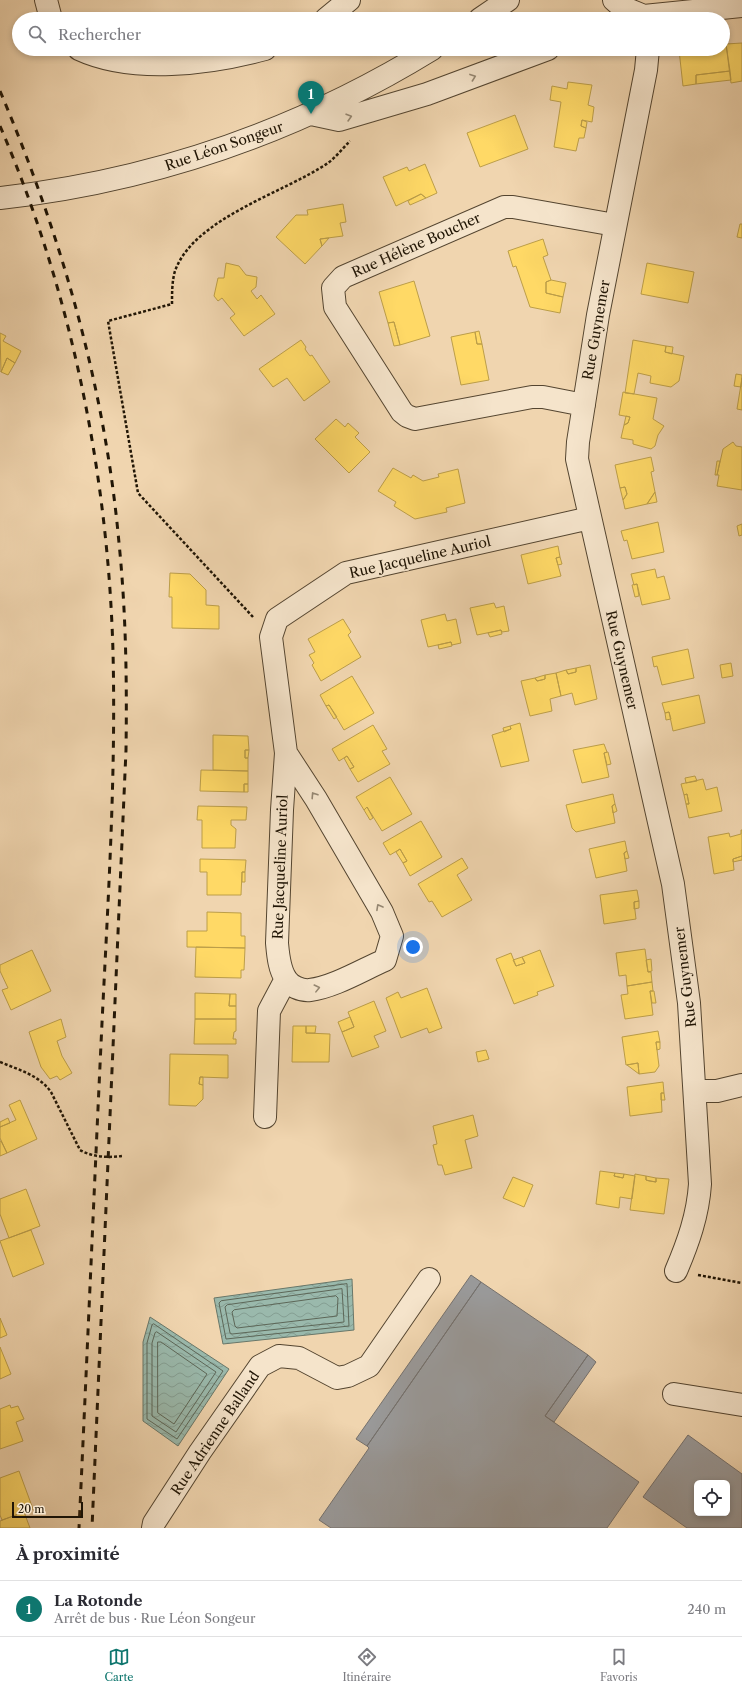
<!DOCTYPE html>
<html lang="fr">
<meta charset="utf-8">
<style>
:root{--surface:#fff;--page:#f7f7f7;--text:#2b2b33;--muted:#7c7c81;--line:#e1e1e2;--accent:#0f766e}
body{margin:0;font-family:"Libre Caslon Text",serif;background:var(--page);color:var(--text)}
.controls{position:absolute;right:12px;bottom:12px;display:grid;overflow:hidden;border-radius:6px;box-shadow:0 2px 6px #0003}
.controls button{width:36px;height:36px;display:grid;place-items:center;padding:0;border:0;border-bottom:1px solid var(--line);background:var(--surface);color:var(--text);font:20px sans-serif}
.scale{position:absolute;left:12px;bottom:10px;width:71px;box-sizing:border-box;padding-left:4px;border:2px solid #201505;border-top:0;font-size:11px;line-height:14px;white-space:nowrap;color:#201505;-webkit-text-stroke:3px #f5e4cb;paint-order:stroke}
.you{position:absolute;left:413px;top:947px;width:14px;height:14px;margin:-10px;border:3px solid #fff;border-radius:50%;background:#1a73e8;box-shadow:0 0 0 6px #1a73e833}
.badge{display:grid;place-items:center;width:26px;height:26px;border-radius:50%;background:var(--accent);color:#fff;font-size:13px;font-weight:700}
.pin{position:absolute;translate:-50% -33px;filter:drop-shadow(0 1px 2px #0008)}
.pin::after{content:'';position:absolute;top:21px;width:14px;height:12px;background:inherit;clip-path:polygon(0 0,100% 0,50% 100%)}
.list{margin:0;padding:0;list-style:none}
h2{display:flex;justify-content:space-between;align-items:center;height:52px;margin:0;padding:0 16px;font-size:17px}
h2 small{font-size:13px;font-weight:400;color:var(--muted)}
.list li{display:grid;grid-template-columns:26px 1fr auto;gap:12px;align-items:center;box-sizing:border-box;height:56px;padding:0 16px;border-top:1px solid var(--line)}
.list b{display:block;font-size:15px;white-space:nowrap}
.list p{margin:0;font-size:13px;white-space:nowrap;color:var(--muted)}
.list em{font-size:13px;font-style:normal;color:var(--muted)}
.icon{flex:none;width:22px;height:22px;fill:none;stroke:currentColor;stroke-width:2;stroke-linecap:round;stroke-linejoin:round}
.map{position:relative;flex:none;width:742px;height:1528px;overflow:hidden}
.search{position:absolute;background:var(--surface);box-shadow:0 2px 6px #0003;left:12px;right:12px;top:12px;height:44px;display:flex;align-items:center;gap:10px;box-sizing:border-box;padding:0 14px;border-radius:22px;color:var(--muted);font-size:15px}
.sheet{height:108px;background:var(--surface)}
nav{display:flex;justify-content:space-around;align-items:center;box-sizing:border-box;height:56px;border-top:1px solid var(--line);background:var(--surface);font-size:11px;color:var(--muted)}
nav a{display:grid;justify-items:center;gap:2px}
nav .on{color:var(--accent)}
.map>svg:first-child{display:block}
.water{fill:url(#water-waves);stroke:#697769}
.homes{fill:#ffd966;stroke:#bc9e49}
.industry{fill:#999;stroke:#75716d;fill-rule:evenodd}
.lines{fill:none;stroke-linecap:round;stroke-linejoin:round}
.shore{stroke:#5d6758;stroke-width:1}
.minor-casing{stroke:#544530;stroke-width:24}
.path{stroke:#201505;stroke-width:2.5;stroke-dasharray:3 2;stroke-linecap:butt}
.minor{stroke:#f5e4cb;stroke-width:22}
.rail{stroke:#201505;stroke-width:3;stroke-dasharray:7 7;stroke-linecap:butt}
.oneway{stroke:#958772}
.labels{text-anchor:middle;stroke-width:4;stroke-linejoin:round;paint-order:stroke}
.street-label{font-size:14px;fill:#201505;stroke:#f5e4cb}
</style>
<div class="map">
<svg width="742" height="1528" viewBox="0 0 742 1528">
<defs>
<pattern id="water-waves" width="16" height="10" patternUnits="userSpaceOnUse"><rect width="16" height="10" fill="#9ab9ac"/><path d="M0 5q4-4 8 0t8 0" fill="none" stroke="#849e92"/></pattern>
</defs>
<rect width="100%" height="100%" fill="#f0d5af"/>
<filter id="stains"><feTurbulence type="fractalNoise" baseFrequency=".005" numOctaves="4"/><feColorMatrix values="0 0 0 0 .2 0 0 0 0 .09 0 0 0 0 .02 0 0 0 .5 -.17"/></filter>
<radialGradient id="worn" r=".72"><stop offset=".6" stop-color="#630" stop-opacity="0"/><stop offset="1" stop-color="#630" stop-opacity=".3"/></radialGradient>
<path class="water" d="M352,1279L354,1330L223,1344L214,1298Z
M150,1317L229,1369L178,1446L143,1421V1342Z"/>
<path class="homes" d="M742,43V81L731,83L726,44Z
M726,44L730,71L696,75V84L683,86L679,50L723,49V45Z
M730,71L731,80L696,84V75Z
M568,82L592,85L588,105L594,107L592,122L582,120L581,126L586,128L584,138H579L576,151L554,147L561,102L550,100L552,86L567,89Z
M515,115L528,149L480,167L467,133Z
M582,120L587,122L586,128L581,126Z
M425,164L437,193L426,198L421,194L396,206L383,177L407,167L409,171Z
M421,194L426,198L410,205L408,201Z
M343,204L346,222L340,223L343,236L320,239L322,246L305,264L276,237L296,215H308L307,210Z
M740,224H742V238L737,237Z
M329,238L322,246L320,239Z
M543,239L548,255L543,257L551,280L546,282V293L563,297L560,313L530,307L516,266L513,267L508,251Z
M226,263L239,266L246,275L257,277L256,287L251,291L257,299L261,295L275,314L244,336L230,318L235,314L222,298L218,301L214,296L218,278H224Z
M647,263L694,272L688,303L641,294Z
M551,280L566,283L563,297L546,293V282Z
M414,281L430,336L400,345L394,322L388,323L379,292Z
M394,322L400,345L394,346L388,323Z
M479,331L482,344H477L475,332Z
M475,332L477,344H482L489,380L461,385L451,337Z
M0,333L6,336L3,341L21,351L15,363L7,358L1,372Z
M301,340L306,347L305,349L307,352L310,356L312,355L330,382L304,401L287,378L273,387L259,369Z
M633,340L666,346L665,352L684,356L679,381L671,387L650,383L651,376L638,373L634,394L625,393Z
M666,346L673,347L672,354L665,352Z
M7,358L15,363L8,375L1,372Z
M736,374L742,375L741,387L734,386Z
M742,378V410L737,409Z
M623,392L657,398L653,419L664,426L658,435L655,446L651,449L633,444V440L621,438L624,425L628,423L630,417L619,415Z
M626,416L630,417L628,423L624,425Z
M336,419L345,427L348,423L359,433L355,437L370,452L349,473L315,439Z
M733,442L736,446L742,447V490L717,486L719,475H717L723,449Z
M651,457L654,471L651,472L655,492L647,504L625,509L623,500L627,494L625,487L620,488L615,465Z
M717,461H720L717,475H715Z
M393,468L411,478L413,475L423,481L439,477L438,474L458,469L465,503L446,508L447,512L415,519L394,506L396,502L378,491Z
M625,487L627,494L623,500L620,488Z
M655,492L657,502L647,504Z
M658,522L664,552L632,559L627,540L624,541L621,531Z
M742,524V535L739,536L737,526Z
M558,546L560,557L556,558L561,576L528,584L521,555Z
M560,557L562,564L558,565L556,558Z
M655,569L657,578L664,576L670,599L642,605L637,584L634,585L631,574Z
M170,573L190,574L206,590V605L219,606V629L172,628V597H169Z
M637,584L639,596L635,597L632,585Z
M494,603L496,608L504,606L509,631L502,632L501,630L477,635L470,608Z
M445,614L447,621L456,619L461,643L452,645L451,642L428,647L421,620Z
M343,619L351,632L348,635L361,657L321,681L312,665L314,663L309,655L315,652L308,639Z
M501,630L502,634L490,637L488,633Z
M451,642L452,646L439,649L438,645Z
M688,649L694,678L662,685L657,666L654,667L652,657Z
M731,663L733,676L722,678L720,665Z
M590,665L597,699L575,705L572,693L561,696L556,673L566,670L568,674L576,672V668Z
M576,668V672L568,674L566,670Z
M556,673L561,696L550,699L552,711L530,716L521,681L535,678L537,681L542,680L545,679V675Z
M545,675V679L537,681L535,678Z
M352,676L374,713L344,730L329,705L326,706L320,695Z
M699,695L705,723L673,731L669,712L665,713L662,703Z
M329,705L337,717L334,719L326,706Z
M669,712L671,719L666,720L665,713Z
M520,723L529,761L501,767L492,735L511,729L510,726Z
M373,725L387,749L382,751L390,764L358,782L350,769L354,767L347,756L339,761L332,749Z
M510,726L511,729L504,732L503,728Z
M213,735L248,736L249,750H245V758H248V771L213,770Z
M604,744L607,752L604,753L609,777L582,783L573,750Z
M245,750H249L248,758H245Z
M608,752L611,764L607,765L604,753Z
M347,756L354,767L350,769L344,758Z
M201,770L248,771V784H244V792L200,791Z
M695,776L697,781L686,783L685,778Z
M390,777L412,814L382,831L367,807L364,810L356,797Z
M703,779L706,790L717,787L722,811L689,818L686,804H689L687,794L684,795L681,784Z
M244,784H248V792H244Z
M613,794L615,804L612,806L615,823L576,832L572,828L566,805Z
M687,794L689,804H686L684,795Z
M615,804L617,811L613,813L612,806Z
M198,806L247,807L246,820H231V825L236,829L235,848H202V820H197Z
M367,807L373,818L370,820L364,810Z
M421,821L442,857L410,876L403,863L407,861L400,849L390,855L383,843Z
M741,830H742V856L733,859L734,870L714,874L708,837L729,833L730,837L741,834Z
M625,841L627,851L624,853L627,871L596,878L589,849Z
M400,849L407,861L403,863L396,852Z
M627,851L629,858L625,859L624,853Z
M742,856V860L733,862V859Z
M462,858L468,868L457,875L472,900L442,917L432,901L429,902L418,884Z
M200,859L246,860L245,872H242L241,895H207V872H200Z
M242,872H245V882H242Z
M637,890L639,901L634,902L636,919L604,924L600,895Z
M639,901V908L634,909V902Z
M207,912L241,913V936H245V948L187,947V931H207Z
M196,947L245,948L244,970H241V978L195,977Z
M645,949L648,972H651L652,982L627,986L626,975L619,976L616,953Z
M32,950L51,991L11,1010L2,990L8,988L0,971V965Z
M540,950L554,986L537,992L538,995L514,1004L496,959L511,953L516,966L525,963L522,957Z
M522,957L525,963L516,966L513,960Z
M651,959L652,971L648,972L646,960Z
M652,982L653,991H650L653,1015L625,1019L621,995L628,994L627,986Z
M427,988L442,1028L429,1033L427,1028L401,1038L386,998L398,992L401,998Z
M650,991H654L656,1003H652Z
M195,993L230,994L229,1006H236V1019H195Z
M230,994H236V1006H229Z
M374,1001L386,1031L374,1036L379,1047L352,1057L342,1032L354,1027L348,1012Z
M350,1017L354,1027L342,1032L338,1022Z
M61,1019L66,1037L57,1041L62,1056L72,1073L60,1080L57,1076L50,1079L41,1067L29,1032Z
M195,1019H236V1031L234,1032L233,1039H236V1044H194Z
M293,1026H306V1033L330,1034L329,1062H292Z
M306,1026H316L315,1033H306Z
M658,1031L660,1042H656L659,1066L655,1072L639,1074L638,1063L626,1065L622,1037Z
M656,1042H660V1049L657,1050Z
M486,1050L489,1059L478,1062L476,1052Z
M170,1054L228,1055V1078L200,1077L199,1084L203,1085V1099L196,1106L169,1105Z
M638,1063L639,1074L627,1065Z
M200,1077H203V1085L199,1084Z
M663,1082L664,1093H661L662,1112L630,1116L627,1087Z
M661,1093H664L665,1100H661Z
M20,1100L37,1139L7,1153L0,1138V1127L16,1120L9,1105Z
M473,1115L478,1136L465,1140L472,1168L445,1175L442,1165H438L433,1145L437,1144L433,1126Z
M8,1118L10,1123L0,1127V1122Z
M0,1141H1L7,1153L0,1156Z
M600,1171L615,1173L614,1176L623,1178L624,1174L635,1176L632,1199L620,1197L619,1208L596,1204Z
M615,1173L624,1174L623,1178L614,1176Z
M635,1174L646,1176V1180L649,1181L656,1182V1178L669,1179L664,1214L630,1210Z
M646,1176L656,1178V1182L646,1180Z
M513,1177L533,1185L524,1207L503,1198Z
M26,1189L40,1226L9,1238L0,1214V1199Z
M31,1230L44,1264L13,1277L0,1241Z
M0,1318L7,1335L0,1338Z
M0,1347L11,1374L0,1379Z
M10,1405L11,1408L18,1406L24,1419L16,1422L23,1441L0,1449V1409Z
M19,1471L33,1509L2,1520L0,1515V1478Z
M24,1512L30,1528H0V1521Z"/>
<path class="industry" d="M471,1275L481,1282L367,1446L356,1439Z
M481,1282L588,1355L545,1416L639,1482L607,1528H331L319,1520L369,1448L367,1446Z
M588,1355L596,1362L554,1422L545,1416Z
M688,1435L742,1474V1528H687L643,1497ZM697,1483H727V1513H697Z"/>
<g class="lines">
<path class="shore" d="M347,1284L349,1326L226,1339L219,1303L221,1301Z
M342,1289L344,1322L232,1334L230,1333L225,1307L227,1305Z
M336,1296L338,1298L337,1316L237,1328L235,1326L232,1312L234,1310Z
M154,1324L223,1371L177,1439L147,1419V1343L152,1325Z
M157,1332L216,1372L176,1432L152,1416V1343L155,1333Z
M158,1342H161L207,1374L174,1424L158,1413Z"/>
<g class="minor-casing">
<path id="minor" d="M46,0L51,19
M614,0L622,7L644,16L742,6
M326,19L349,0
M480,19L508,0
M79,49C133,74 209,64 265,49
M648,49L646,70L598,315L578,442L577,459L673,884L689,1003L700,1184C698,1215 688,1243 676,1271
M311,114L339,120L427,94L548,49
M0,198C154,181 300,130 432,49
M584,405L543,397H532L415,419L407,416L402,412L335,307L333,288L343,277L504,207H513L615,225
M286,753L316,799L382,912L392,936L385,960C362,970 334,987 310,990C301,991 290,986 286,979C279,969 278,954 277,943L282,810L286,753L271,637L277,619L346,573L590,518
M695,1091H717L742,1085
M265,1117L269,1011L286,979
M674,1394L742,1405
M153,1528L154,1523L200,1452L260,1366L279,1356L299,1358L337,1378L348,1376L369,1366L429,1279"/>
</g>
<path class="path" d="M253,617L138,493L108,321L172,304C172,293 172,281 175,271C194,218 284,193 328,163C336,157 343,148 350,141
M0,1062C19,1070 39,1075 51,1092L80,1150C92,1157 108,1158 122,1156
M698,1275L742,1283"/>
<use href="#minor" class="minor"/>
<path class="rail" d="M0,91C61,235 105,387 119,543C126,612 127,681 126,750L92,1528
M0,126C71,291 108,473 113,652C116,776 108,900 102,1023C94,1191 87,1360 79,1528"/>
</g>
<defs><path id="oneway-chevron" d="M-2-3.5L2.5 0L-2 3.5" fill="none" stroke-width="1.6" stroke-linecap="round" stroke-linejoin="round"/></defs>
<g class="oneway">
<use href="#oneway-chevron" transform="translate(473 77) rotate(-20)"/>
<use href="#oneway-chevron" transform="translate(349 117) rotate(-16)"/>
<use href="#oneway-chevron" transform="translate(314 795) rotate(-123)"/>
<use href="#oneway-chevron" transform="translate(379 907) rotate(-119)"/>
<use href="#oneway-chevron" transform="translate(317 988) rotate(-14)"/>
</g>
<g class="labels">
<g class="street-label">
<text transform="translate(224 146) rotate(-19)" y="5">Rue Léon Songeur</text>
<text transform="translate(416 245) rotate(-24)" y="5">Rue Hélène Boucher</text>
<text transform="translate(596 330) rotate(-80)" y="5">Rue Guynemer</text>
<text transform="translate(420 557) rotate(-13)" y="5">Rue Jacqueline Auriol</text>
<text transform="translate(622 660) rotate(77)" y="5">Rue Guynemer</text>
<text transform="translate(280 867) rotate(-88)" y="5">Rue Jacqueline Auriol</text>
<text transform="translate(685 977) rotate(-97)" y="5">Rue Guynemer</text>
<text transform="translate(215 1433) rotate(-56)" y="5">Rue Adrienne Balland</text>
</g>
</g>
<rect width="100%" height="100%" filter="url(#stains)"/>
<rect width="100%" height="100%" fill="url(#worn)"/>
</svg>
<div class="controls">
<button><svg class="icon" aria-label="locate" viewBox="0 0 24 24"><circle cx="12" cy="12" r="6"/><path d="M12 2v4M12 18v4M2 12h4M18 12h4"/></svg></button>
</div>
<div class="scale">20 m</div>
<div class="you"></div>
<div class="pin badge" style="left:311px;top:114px">1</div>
<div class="search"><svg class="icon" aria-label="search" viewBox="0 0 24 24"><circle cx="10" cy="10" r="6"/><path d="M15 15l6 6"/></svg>Rechercher</div>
</div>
<section class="sheet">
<h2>À proximité<small></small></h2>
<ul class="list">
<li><span class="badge">1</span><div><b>La Rotonde</b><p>Arrêt de bus · Rue Léon Songeur</p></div><em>240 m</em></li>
</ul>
</section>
<nav>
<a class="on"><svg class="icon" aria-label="map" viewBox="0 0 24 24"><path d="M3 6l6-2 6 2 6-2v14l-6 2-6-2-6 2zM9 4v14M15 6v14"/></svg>Carte</a>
<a><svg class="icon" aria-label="directions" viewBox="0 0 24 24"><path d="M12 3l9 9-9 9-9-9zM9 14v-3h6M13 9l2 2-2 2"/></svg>Itinéraire</a>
<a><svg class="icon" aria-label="saved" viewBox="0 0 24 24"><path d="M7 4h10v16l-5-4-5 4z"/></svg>Favoris</a>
</nav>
